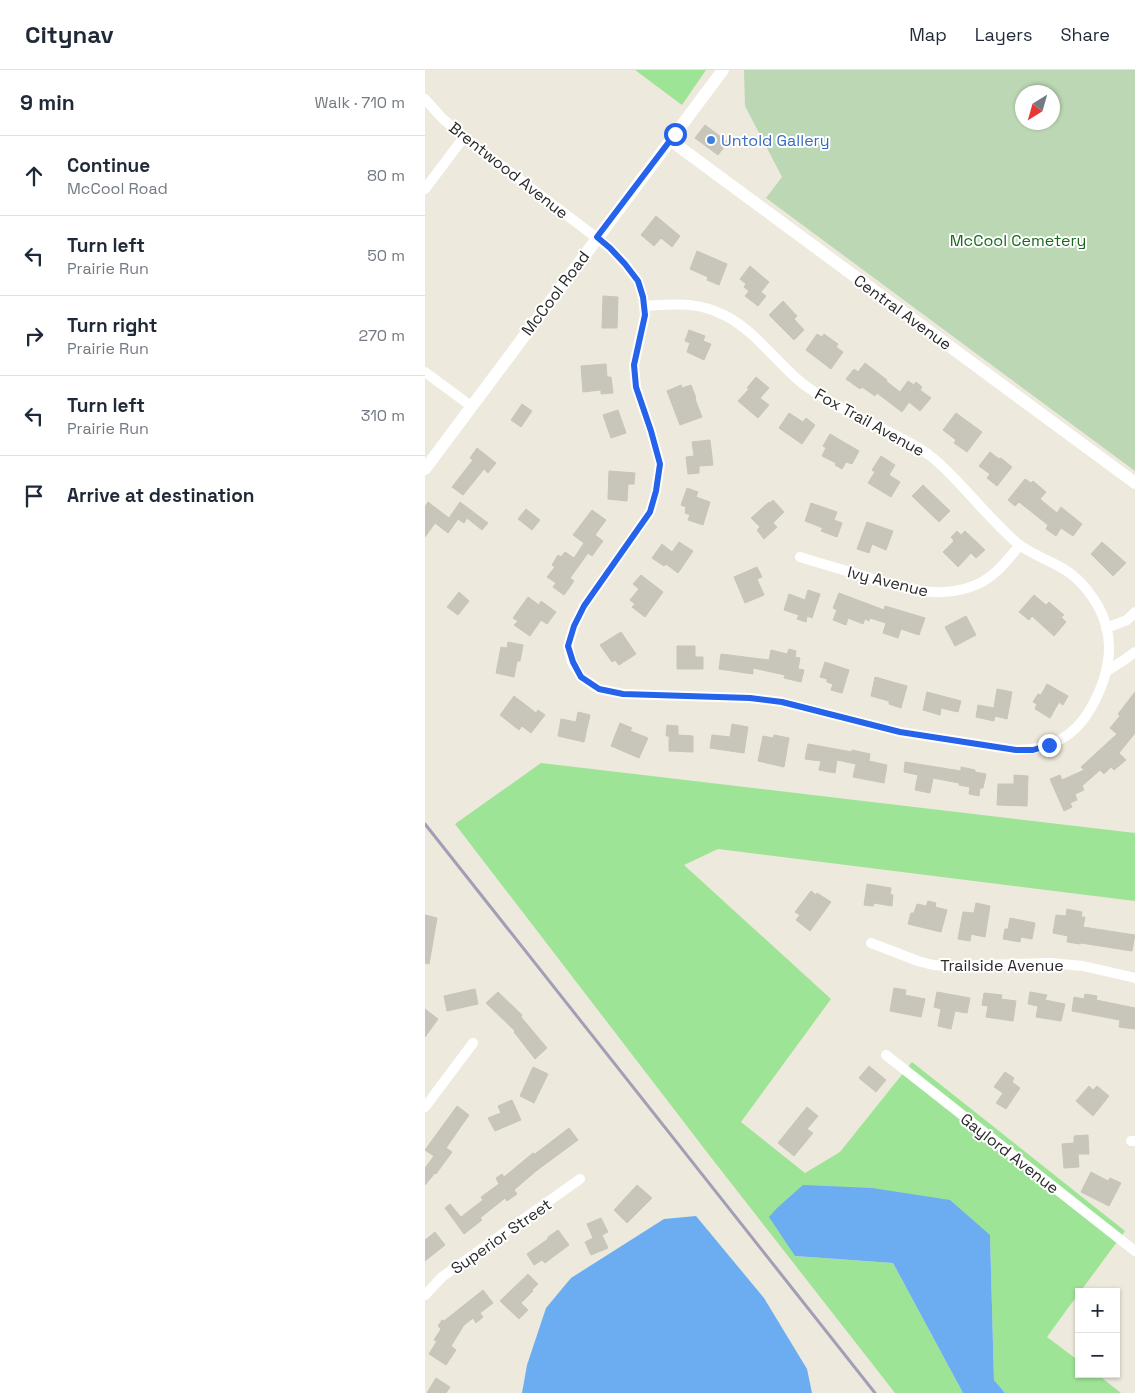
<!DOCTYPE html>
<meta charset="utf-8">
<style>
:root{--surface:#fff;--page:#f6f6f7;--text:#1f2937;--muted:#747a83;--line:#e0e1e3}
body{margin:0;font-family:"Space Grotesk",sans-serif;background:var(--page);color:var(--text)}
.controls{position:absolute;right:15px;bottom:15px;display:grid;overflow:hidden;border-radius:0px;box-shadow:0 1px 4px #0004}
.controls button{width:45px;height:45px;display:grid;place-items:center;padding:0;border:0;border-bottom:1px solid var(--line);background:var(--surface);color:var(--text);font:25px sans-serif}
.compass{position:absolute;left:590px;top:15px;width:45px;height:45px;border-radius:50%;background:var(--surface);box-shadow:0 1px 4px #0004;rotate:217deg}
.stop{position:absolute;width:15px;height:15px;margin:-11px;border:4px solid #2563eb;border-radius:50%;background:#fff}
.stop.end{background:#2563eb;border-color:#fff;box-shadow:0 1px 5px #0008}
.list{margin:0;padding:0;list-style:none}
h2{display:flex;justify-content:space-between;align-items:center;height:65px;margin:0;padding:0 20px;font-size:21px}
h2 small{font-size:16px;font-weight:400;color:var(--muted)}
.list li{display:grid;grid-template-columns:32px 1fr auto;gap:15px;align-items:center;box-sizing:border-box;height:80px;padding:0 20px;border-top:1px solid var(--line)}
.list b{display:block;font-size:19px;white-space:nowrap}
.list p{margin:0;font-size:16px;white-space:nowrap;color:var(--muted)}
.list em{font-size:16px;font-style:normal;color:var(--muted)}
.icon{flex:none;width:28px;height:28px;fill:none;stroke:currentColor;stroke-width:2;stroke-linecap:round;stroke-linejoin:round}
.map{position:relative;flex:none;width:710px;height:1323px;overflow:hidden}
header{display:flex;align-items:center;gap:30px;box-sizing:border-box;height:70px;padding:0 25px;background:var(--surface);border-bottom:1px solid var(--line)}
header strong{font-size:24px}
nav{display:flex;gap:28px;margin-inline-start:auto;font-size:18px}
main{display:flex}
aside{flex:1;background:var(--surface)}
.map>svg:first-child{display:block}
.green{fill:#9ee497}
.cemetery{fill:#bbd7b3;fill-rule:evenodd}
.water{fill:#6cadf1}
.building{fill:#c8c6bb;stroke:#c8c6b5}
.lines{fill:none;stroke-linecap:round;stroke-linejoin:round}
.minor{stroke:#fff;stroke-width:10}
.tertiary{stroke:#fff;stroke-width:12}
.rail{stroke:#a19eb5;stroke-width:3}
.route{stroke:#2563eb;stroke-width:6}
.shop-dot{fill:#3f7fe0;stroke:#fff;stroke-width:2}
.labels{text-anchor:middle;stroke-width:4;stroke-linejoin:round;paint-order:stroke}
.shop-label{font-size:16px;fill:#366cbe;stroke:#fff;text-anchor:start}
.street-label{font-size:16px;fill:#2a2a2a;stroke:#fff}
.park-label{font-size:16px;fill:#18691b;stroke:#fff}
</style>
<header>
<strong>Citynav</strong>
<nav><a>Map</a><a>Layers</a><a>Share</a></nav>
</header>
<main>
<aside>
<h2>9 min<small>Walk · 710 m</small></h2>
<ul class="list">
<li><svg class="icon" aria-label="ahead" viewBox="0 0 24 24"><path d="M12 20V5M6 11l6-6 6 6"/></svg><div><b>Continue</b><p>McCool Road</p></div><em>80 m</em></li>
<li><svg class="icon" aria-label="left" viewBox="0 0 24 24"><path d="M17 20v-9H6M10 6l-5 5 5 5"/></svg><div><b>Turn left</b><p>Prairie Run</p></div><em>50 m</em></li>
<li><svg class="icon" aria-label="right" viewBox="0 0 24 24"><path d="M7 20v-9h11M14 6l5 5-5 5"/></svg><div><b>Turn right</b><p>Prairie Run</p></div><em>270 m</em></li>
<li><svg class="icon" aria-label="left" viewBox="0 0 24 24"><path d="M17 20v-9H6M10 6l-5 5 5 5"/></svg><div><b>Turn left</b><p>Prairie Run</p></div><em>310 m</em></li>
<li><svg class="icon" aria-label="arrive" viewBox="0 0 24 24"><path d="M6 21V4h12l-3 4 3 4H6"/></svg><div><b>Arrive at destination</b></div></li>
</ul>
</aside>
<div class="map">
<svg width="710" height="1323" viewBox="0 0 710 1323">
<rect width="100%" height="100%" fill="#ede9dc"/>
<path class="green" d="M210,0H281L257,35Z
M116,693L710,763V831L293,779L259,795L406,929L316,1052L380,1103L415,1082L487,992L700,1161L655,1222H654V1223L622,1267L654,1291V1304H672L696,1323H580L569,1310L565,1165L369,1186L468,1193L538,1323H470L288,1090L30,754Z"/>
<path class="cemetery" d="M319,0H710V401L341,128L357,107L320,36ZM598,22H628V52H598Z"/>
<path class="water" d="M378,1115L447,1118L525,1130L565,1165L569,1310L580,1323H538L468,1193L370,1186L344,1147L352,1138Z
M271,1146L339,1228L382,1299L387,1323H97L102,1295L121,1238L146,1208L239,1149Z"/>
<path class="building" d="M280,55L303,72L293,85L270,68Z
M231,146L255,166L247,177L236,168L229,176L216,165Z
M272,181L302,194L294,215L282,210L283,207L265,199Z
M325,196L344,212L336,222L341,226L333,236L320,226L324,221L319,217L321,214L315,209Z
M178,226L193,227L192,258H177Z
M358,231L372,246L369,249L379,260L369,270L344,245Z
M264,260L280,266L278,271L286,274L279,290L262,282L265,273L260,271Z
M392,264L397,267L399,264L413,274L411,277L418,282L406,299L381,280Z
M440,293L462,310L461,311L475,322L483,311L489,315L491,312L497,317L495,320L506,328L495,341L484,332L477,342L452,323L450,326L437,317L435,319L421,309L429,299L433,302Z
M181,294L182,307H186L188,323L176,324V320L158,322L156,296Z
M331,307L344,318L335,328L344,335L333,348L313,331L324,319L322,318Z
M256,315L257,318L266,315L271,328L270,329L277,347L255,355L242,321Z
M97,334L107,341L96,357L86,350Z
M193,340L201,363L186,368L178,345Z
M364,343L378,352L381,348L390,355L377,374L354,358Z
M531,343L557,362L542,382L529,373L531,370L518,360Z
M405,364L434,381L427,394L421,392L417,399L410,395L411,393L397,386L401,378L398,376Z
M285,370L288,395L274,396V403L263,404L261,387L269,386L267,372Z
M52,378L71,393L63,403L59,399L38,425L27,417L48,390L45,388Z
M565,382L574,389L576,388L587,397L572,416L562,408L565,404L554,396Z
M456,386L470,395L464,405L475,412L466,427L443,413L450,402L447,400Z
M184,401L210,403L209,414H203L202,431L183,429Z
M600,409L606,413L608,411L621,422L615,429L632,443L636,437L657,454L648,466L636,458L631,466L621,459L623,455L594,432L590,436L583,430Z
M498,415L525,441L514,452L487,426Z
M262,418L273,422L271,427L285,432L278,455L263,450L265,445L260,443L261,437L256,435Z
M348,430L359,442L348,453L352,457L339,469L332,460L335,457L326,448L344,432L345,433Z
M3,432L24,448L35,432L63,453L57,460L42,448L39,453L33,449L23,463L10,453L0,467V437Z
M386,433L412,442L409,450L417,453L412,467L396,461L398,458L380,451Z
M101,439L115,450L107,460L93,449Z
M167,440L181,450L170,465L178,471L167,486L163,483L145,508L149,511L139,525L128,517L131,513L122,507L130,497L127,495L133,485L136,487L140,482L149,488L159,473L148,465Z
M442,452L468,461L461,480L447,474L444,483L432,479Z
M532,461L536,465L540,461L560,480L551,488L546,483L533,497L518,482L529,471L526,467Z
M254,472L268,481L253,503L241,494L239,496L227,488L237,474L247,482Z
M677,472L701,493L688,506L666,484Z
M332,497L337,507L332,509L339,525L320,533L309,507Z
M216,505L238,522L220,547L207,537L210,534L205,530L214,519L208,514Z
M383,520L395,524L387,548L382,546L381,552L372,549L374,545L359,540L364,524L380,530Z
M34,522L44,531L33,545L22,537Z
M414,523L459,540L460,536L500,548L494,565L476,559L473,568L458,563L461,553L445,548L444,551L440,549L438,554L423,548L421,555L408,550L412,540L408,538Z
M609,525L621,535L624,532L639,545L636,547L641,552L629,566L607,546L604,550L594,542Z
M103,527L114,535L116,531L131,542L122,554L116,550L105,566L89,555L93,551L88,548Z
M541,546L551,565L530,576L520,557Z
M196,562L211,584L194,595L190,590L187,592L175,575Z
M83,572L98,575L95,591H92L89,607L71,603L76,577L82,578Z
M252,576H270V587H278V599H252Z
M364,579L371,581L370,587L375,588L373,599L379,600L376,612L359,608L360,605L328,598V604L294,599L296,584L344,590L346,580L362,584Z
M400,592L424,600L417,623L406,620L408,614L402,612V609L395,607Z
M450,607L482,616L476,638L464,634V631L446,626Z
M622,614L643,626L638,635L634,632L625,648L610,639L612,634L608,632L613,624L616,625Z
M572,619L587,622L582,649L570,646L569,651L551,647L553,635L569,638Z
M502,622L536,631L533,642L516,638L515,645L498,640Z
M710,622V663L694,683L701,690L689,700L686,697L679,704L675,700L657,716L659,720L650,724L652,730L645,733L647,737L639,741L625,709L635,705L637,710L659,700L656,697L692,664L685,658L695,646L693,644Z
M89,626L111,643L113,640L120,645L106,663L97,656L94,660L75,645Z
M153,642L165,645L159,672L133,666L136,649L151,652Z
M195,653L207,658L205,661L223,668L214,688L186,676Z
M307,654L323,657L319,683L285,678L287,665L305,667Z
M242,655L253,656V665L268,666V682L244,681V666H241Z
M349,665L364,668L359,697L333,691L338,666L348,668Z
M383,674L427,682V680L445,684L444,691L462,695L459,713L428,707L431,694L412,690L410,703L394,700L396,691L380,689Z
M480,692L536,701V697L550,700V702L561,704L558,718H555L554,726L544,724L545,717L534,715V713L508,708L505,723L490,720L493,705L479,702Z
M589,705L603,706L602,736L572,735L573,714H589Z
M442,814L466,818L465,824L468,825L467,836L449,833L448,836L439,835Z
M386,821L391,825L392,823L406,832L385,861L371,850L375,845L370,842Z
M503,831L511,833L510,837L522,840L516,862L483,854L486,843H489L492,834L501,836Z
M551,833L565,836L560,867L546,864L545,871L533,869L538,842L549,843Z
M642,839L657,842L656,847H660L658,857L710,865L707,881L656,873L655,874L642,872L643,866L628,863L631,845L641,846Z
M0,845L12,848L4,894L0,893Z
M585,848L610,853L607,869L596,867L595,872L578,869L580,859H583Z
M469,918L481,920L480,925L500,929L496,947L465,941Z
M50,919L53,934L22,941L19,926Z
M73,922L97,945L96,947L122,978L110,989L89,962L90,961L61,933Z
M512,922L545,928L542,943L530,941L526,959L513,956L516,939L509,937Z
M605,922L622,925L620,930L640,934L636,951L611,947L613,936L603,934Z
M559,923L577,925L576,929L591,931L588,951L561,947L563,936L557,935Z
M660,924L672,926L671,930L710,938V959L694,957L695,950L647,941L649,927L659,929Z
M0,939L13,949L0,967Z
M444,996L461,1010L451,1022L434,1008Z
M108,997L123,1004L109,1033L95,1026Z
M580,1002L589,1008L587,1012L595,1018L581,1039L571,1033L578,1023L569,1017Z
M664,1016L668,1020L672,1016L684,1026L668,1046L651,1031Z
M87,1030L96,1050L70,1061L63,1048L76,1043L73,1036Z
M32,1036L44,1045L21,1078L27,1082L11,1104L10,1103L0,1115V1098L9,1086L0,1080Z
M382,1037L393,1046L382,1059L388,1063L369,1086L353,1073Z
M144,1058L153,1070L111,1101L89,1120L92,1124L82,1131L80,1128L55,1148L57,1150L39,1164L20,1138L25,1134L36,1147L58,1130L56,1127L74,1114L71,1108L77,1104L79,1107L108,1083L110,1084Z
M663,1065L664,1084H653L654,1097L639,1098L637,1074L649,1073V1066Z
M666,1102L683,1111L685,1108L696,1113L684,1136L656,1122Z
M212,1115L227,1128L202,1153L189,1140Z
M176,1148L183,1162L177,1165L183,1178L166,1185L160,1172L168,1168L162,1154Z
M133,1160L144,1175L120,1193L117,1190L109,1195L102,1184L123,1169V1167Z
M10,1162L20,1175L0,1191V1170Z
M103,1204L113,1214L107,1220L108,1221L96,1233L103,1240L94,1249L75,1231Z
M58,1220L68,1233L55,1243L58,1247L51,1253L48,1248L39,1255L26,1276L31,1280L21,1295L4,1284L12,1271L9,1270L16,1259L13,1256L17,1250L19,1251Z
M11,1308L25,1317L21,1323H2Z"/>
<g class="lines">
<path class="minor" d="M0,29L17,48L39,67L185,178L200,194L213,211L218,227L220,245L209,295L211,317L226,361L235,394L231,421L225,442L159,536L149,556L143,576L147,592L156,607L174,619L198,624L325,628L357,632L475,662L591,680C624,680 649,668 666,638C684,606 692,570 673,536C667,526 661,517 652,509C636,493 611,488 593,474C571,455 552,432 532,411C523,402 514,392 504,385C490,374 474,367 458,359C430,345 402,332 378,314C352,293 330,261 301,246C272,231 250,234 219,236
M0,119L39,67
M0,302L46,336
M375,487C397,494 419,500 442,507C479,518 515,531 553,514C571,506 583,489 595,475
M681,558L702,550L710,542
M682,601L699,590L710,582
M446,873L493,891L508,895L525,896L625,893L658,896L710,908
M461,985L710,1181
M0,1037L48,973
M706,1071H710
M0,1225L17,1207L155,1109"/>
<path class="tertiary" d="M245,70L710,413
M0,399L298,0"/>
<path class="rail" d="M0,754L450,1323"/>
</g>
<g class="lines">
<path class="route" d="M250,64L172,167L185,178L200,194L213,211L218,227L220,245L209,295L211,317L226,361L235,394L231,421L225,442L159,536L149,556L143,576L148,592L156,607L174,619L198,624L325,628L357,632L475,662L591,680H608L624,675"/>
</g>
<circle class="shop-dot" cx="286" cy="70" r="5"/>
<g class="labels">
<g class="shop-label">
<text x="296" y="76">Untold Gallery</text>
</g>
<g class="street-label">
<text transform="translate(84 100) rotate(38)" y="6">Brentwood Avenue</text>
<text transform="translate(130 223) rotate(-53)" y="6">McCool Road</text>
<text transform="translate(478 242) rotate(36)" y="6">Central Avenue</text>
<text transform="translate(445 352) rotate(29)" y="6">Fox Trail Avenue</text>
<text transform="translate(463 511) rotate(14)" y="6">Ivy Avenue</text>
<text x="577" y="901">Trailside Avenue</text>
<text transform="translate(585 1083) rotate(38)" y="6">Gaylord Avenue</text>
<text transform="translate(76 1166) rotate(-35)" y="6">Superior Street</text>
</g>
<g class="park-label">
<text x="593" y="176">McCool Cemetery</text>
</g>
</g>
</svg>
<div class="controls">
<button>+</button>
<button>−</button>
</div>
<svg class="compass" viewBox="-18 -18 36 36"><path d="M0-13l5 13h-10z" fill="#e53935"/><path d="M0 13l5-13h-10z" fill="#747a83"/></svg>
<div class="stop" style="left:250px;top:64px"></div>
<div class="stop end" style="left:624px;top:675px"></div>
</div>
</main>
